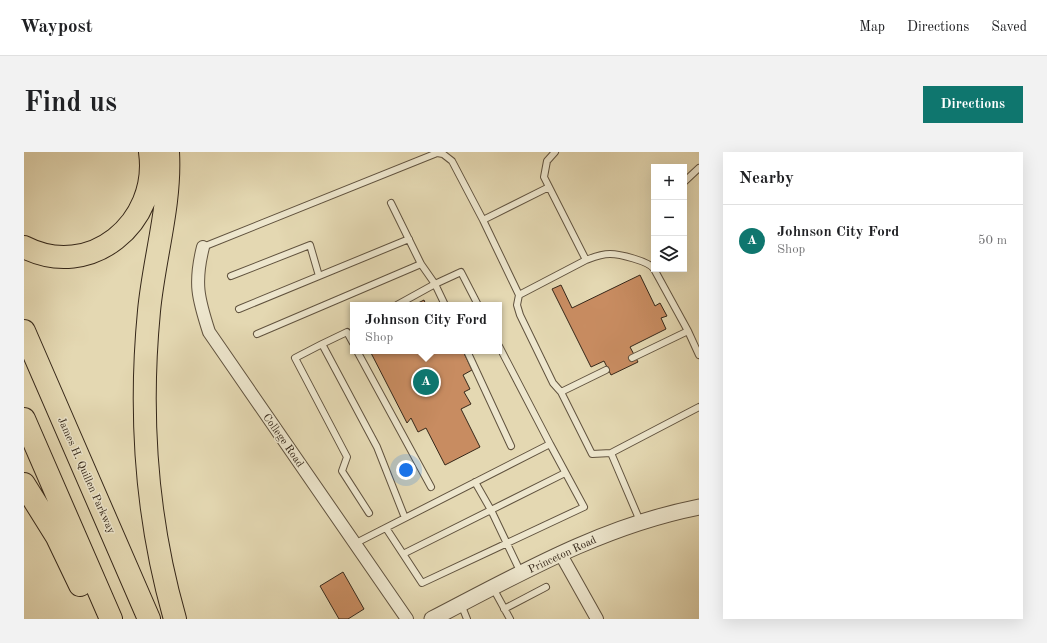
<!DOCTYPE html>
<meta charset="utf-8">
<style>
:root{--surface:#fff;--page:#f2f2f2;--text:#202124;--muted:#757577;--line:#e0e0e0;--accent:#0f766e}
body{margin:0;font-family:"Old Standard TT",serif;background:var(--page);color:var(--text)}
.controls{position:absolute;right:12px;top:12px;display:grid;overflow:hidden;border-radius:0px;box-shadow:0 4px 16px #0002}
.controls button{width:36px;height:36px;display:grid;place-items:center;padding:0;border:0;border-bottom:1px solid var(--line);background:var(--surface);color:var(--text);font:20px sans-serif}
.you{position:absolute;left:382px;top:318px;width:14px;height:14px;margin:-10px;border:3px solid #fff;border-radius:50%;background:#1a73e8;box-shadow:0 0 0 6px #1a73e833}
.badge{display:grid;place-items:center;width:26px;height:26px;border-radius:50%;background:var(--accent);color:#fff;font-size:13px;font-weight:700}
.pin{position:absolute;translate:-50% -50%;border:2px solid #fff;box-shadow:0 1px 4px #0006}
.popup{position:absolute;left:326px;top:150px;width:152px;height:52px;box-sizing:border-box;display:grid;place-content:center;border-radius:0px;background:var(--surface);filter:drop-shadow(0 1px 3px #0005);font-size:13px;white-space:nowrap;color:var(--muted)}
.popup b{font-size:15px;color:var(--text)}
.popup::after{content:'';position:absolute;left:50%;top:100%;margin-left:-8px;border:8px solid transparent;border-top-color:var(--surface)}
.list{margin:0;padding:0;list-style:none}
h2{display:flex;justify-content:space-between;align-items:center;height:52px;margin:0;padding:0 16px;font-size:17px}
h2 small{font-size:13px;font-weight:400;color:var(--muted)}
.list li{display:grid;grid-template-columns:26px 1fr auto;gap:12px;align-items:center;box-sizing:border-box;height:72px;padding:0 16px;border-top:1px solid var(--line)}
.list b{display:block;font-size:15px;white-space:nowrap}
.list p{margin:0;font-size:13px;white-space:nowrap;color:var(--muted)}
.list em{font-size:13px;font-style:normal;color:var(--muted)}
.icon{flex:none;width:22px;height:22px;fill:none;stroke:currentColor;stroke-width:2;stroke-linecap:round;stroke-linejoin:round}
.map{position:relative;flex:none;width:675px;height:467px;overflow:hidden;border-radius:0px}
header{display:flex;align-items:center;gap:24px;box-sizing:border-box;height:56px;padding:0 20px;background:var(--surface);border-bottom:1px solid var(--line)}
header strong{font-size:19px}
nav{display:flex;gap:22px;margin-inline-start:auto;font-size:14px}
.intro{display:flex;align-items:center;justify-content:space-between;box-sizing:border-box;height:96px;padding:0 24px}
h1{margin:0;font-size:28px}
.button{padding:10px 18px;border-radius:0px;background:var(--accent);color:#fff;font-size:14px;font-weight:700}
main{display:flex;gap:24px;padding:0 24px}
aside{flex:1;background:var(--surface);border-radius:0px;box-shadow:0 4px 16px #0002}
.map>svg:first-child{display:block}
.building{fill:#c88c61;stroke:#352719}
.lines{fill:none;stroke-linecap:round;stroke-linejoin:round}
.service-casing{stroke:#61533f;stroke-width:8}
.minor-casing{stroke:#61533f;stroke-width:14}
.tertiary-casing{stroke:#61533f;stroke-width:17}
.motorway-casing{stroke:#352719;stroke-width:24}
.service{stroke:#ede6cd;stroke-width:6}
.minor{stroke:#ede6cd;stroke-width:12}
.tertiary{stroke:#ede6cd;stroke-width:15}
.motorway{stroke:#e4d8b2;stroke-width:22}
.labels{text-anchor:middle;stroke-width:3;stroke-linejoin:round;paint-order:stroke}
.street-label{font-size:11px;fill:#352719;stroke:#ede6cd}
</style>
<header>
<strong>Waypost</strong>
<nav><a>Map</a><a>Directions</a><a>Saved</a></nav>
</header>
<div class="intro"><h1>Find us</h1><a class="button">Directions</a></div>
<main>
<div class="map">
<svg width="675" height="467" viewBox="0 0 675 467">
<rect width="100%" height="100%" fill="#e4d8b2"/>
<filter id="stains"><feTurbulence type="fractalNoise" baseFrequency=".005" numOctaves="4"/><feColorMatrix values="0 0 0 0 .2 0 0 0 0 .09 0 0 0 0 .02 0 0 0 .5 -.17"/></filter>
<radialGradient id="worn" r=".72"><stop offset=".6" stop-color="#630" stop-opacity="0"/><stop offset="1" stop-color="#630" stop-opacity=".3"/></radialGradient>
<path class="building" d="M616,123L631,154L636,151L643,164L637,166L642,177L606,195L614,210L587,223L580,209L567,215L528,137L537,133L548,156Z
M400,148L402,153H390Z
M346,199H439L448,218L439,223L446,237L440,240L447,252L437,257L456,295L421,313L402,276L394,280L387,266L383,271Z
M319,420L340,457L324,467H315L296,434Z"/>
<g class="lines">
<g class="service-casing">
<path id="service" d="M531,0L523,9L520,25L562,108C570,105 577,102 586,102C595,102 625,109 630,117
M660,30L675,16
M367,51L397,112L411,132L437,120L454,153
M459,68L495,143L493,153L496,163L529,231L537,240
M179,95L413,1L419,2L428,9L459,68L525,35
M630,117L664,179
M207,124L286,93L295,124
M495,143L562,108
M373,153L411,132L421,153
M215,157L385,87
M233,182L397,112
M298,192L323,180L329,191
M475,194L526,292
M333,199L407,335
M443,199L487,294
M608,206L664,179L675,203
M582,218L537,240L568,302L587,301L675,255
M587,301L616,369
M451,330L467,358L497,421
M345,361L318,319L323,305L271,206L298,192L353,295L381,366
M332,391C396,358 461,325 526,292L560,355L398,431L362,376
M379,402L541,321
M469,436L486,467
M437,452L443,467
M480,457L522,435"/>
</g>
<g class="minor-casing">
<path id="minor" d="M179,95C170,131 174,146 185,180L383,467
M536,401L573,467"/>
</g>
<g class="tertiary-casing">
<path id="tertiary" d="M408,467C495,422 578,374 675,355"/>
</g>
<g class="motorway-casing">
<path id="motorway" d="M144,0C147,53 130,106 125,159C115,263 122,366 151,467
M0,95C66,129 136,71 126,0
M0,179L125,467
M0,267L87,467
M0,332L33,385L56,433"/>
</g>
<use href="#service" class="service"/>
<use href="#minor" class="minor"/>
<use href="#tertiary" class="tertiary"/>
<use href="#motorway" class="motorway"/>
</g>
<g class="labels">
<g class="street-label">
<text transform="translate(260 288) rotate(55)" y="4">College Road</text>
<text transform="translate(63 323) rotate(66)" y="4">James H. Quillen Parkway</text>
<text transform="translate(538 402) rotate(-25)" y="4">Princeton Road</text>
</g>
</g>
<rect width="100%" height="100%" filter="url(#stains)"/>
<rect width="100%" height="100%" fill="url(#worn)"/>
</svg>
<div class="controls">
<button>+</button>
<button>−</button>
<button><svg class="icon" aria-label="layers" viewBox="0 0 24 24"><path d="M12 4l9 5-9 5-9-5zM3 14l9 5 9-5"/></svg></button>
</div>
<div class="you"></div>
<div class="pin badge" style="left:402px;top:230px">A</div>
<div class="popup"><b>Johnson City Ford</b>Shop</div>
</div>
<aside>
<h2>Nearby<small></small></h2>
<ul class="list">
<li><span class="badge">A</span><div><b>Johnson City Ford</b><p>Shop</p></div><em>50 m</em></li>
</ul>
</aside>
</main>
